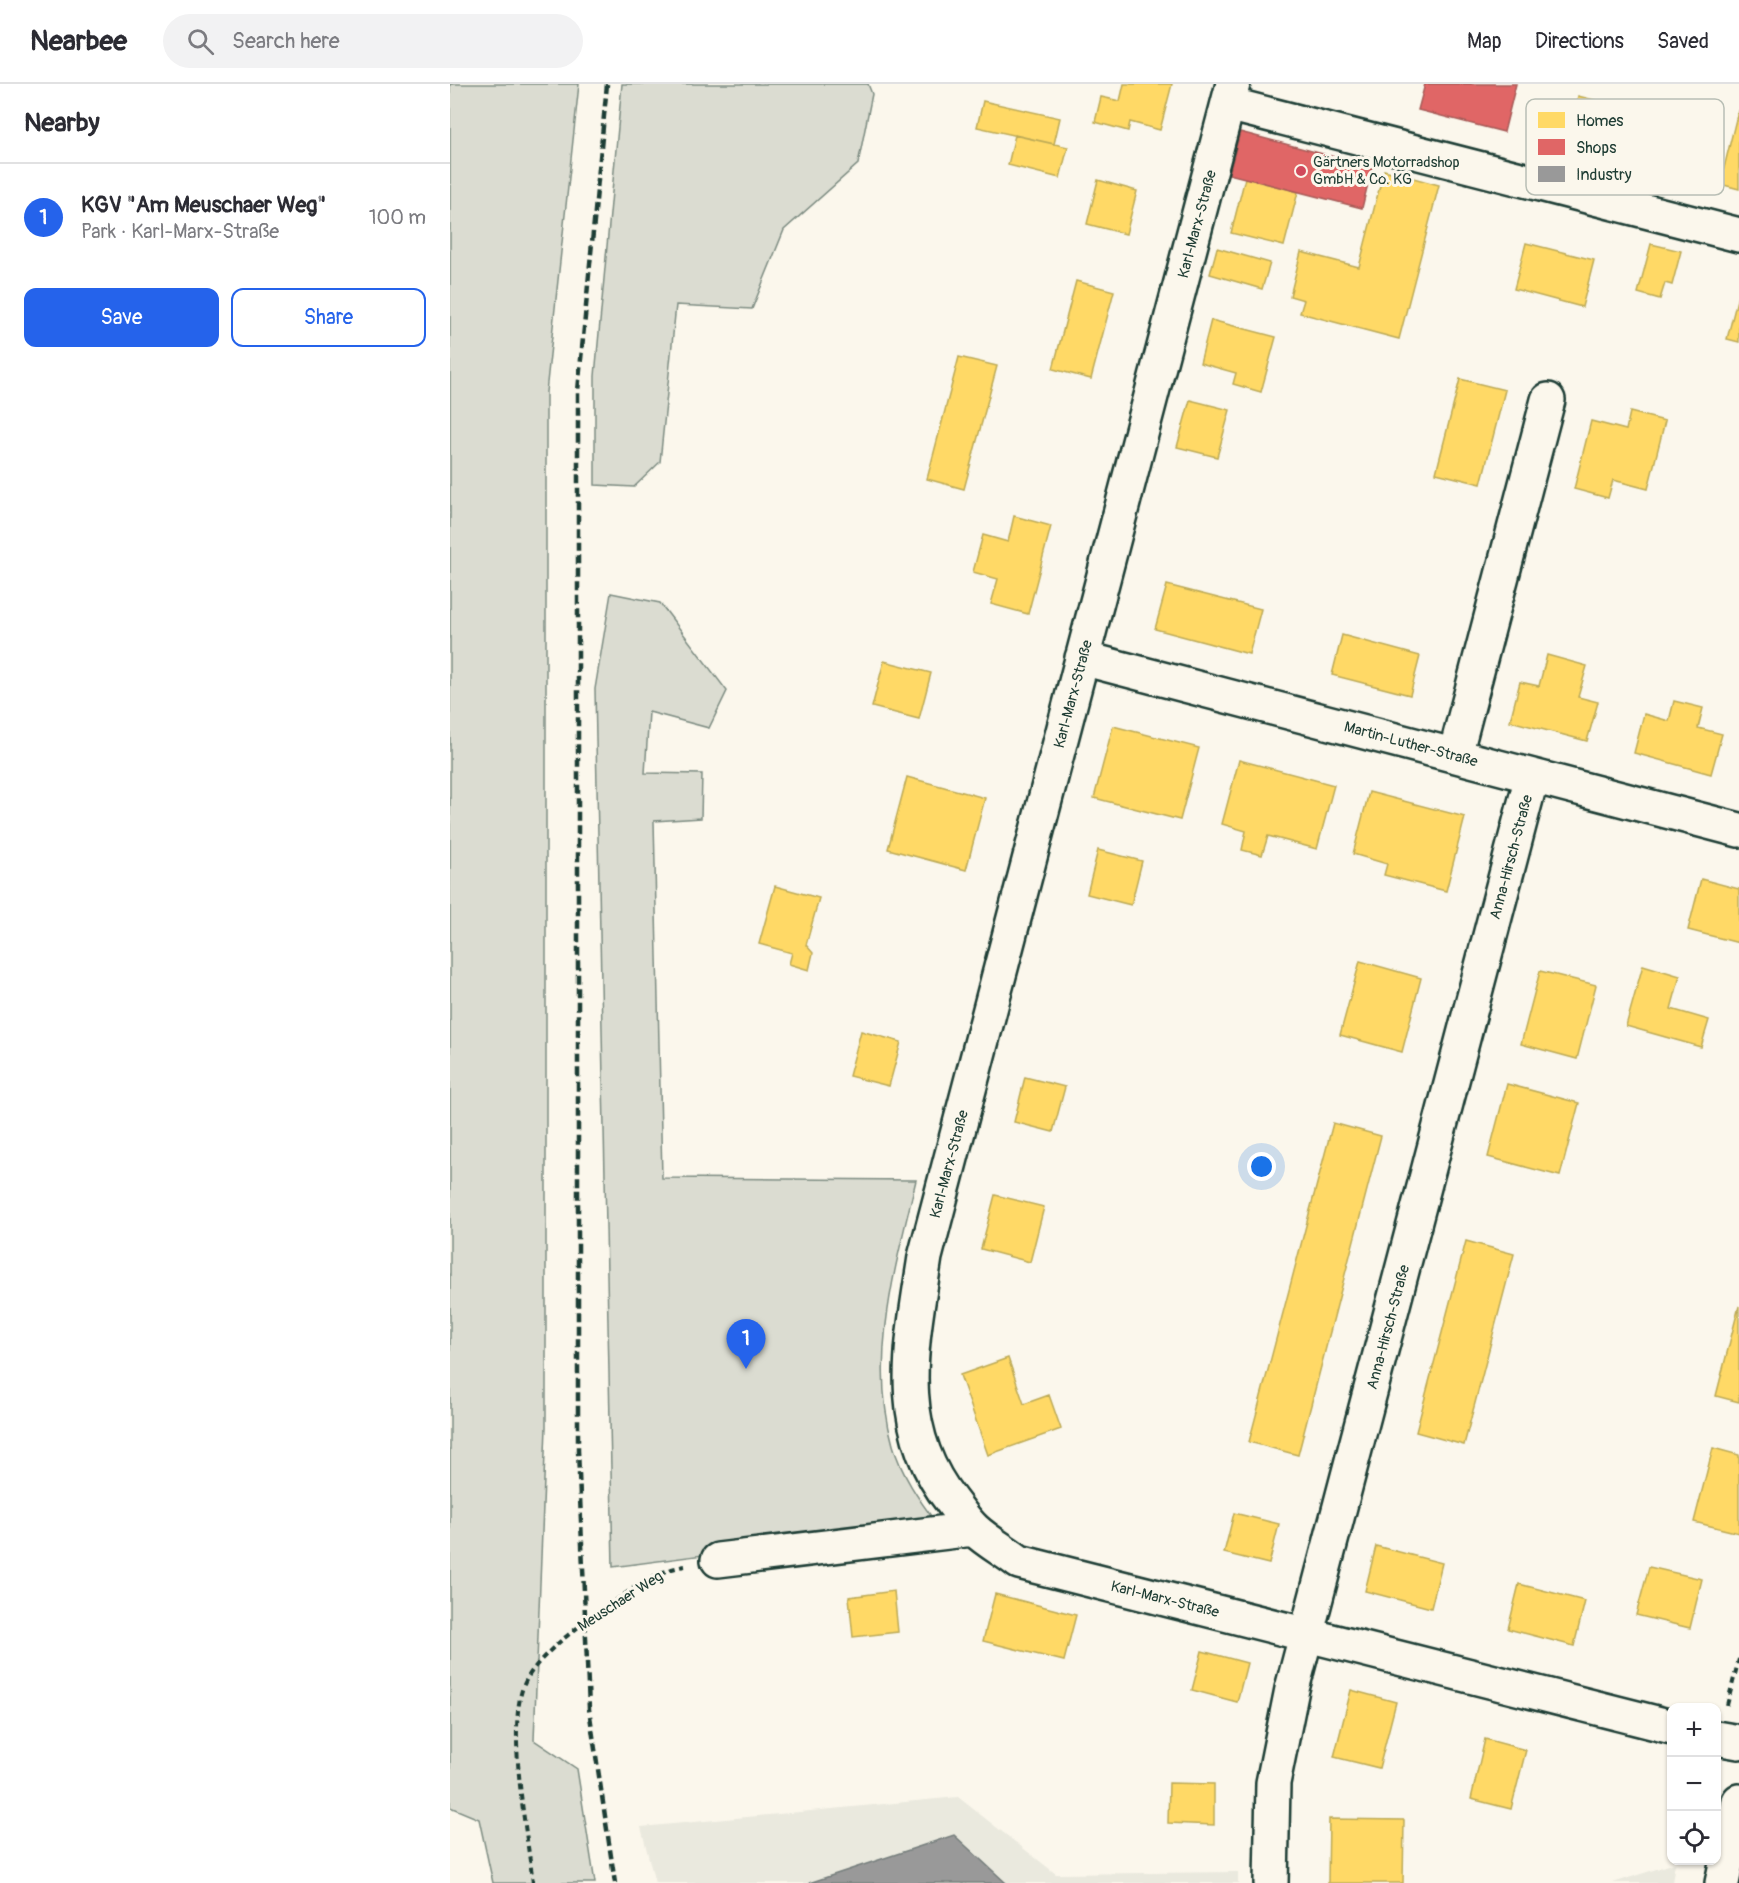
<!DOCTYPE html>
<meta charset="utf-8">
<style>
:root{--surface:#fff;--page:#f2f2f3;--text:#2b2b33;--muted:#7c7c81;--line:#e1e1e2;--accent:#2563eb}
body{margin:0;font-family:Pangolin,sans-serif;background:var(--page);color:var(--text)}
.controls{position:absolute;right:18px;bottom:18px;display:grid;overflow:hidden;border-radius:12px;box-shadow:0 2px 4px #0004}
.controls button{width:54px;height:54px;display:grid;place-items:center;padding:0;border:0;border-bottom:2px solid var(--line);background:var(--surface);color:var(--text);font:30px sans-serif}
.you{position:absolute;left:812px;top:1083px;width:21px;height:21px;margin:-15px;border:4px solid #fff;border-radius:50%;background:#1a73e8;box-shadow:0 0 0 9px #1a73e833}
.badge{display:grid;place-items:center;width:39px;height:39px;border-radius:50%;background:var(--accent);color:#fff;font-size:20px;font-weight:700}
.pin{position:absolute;translate:-50% -50px;filter:drop-shadow(0 2px 3px #0008)}
.pin::after{content:'';position:absolute;top:32px;width:21px;height:18px;background:inherit;clip-path:polygon(0 0,100% 0,50% 100%)}
.list{margin:0;padding:0;list-style:none}
h2{display:flex;justify-content:space-between;align-items:center;height:78px;margin:0;padding:0 24px;font-size:26px}
h2 small{font-size:20px;font-weight:400;color:var(--muted)}
.list li{display:grid;grid-template-columns:39px 1fr auto;gap:18px;align-items:center;box-sizing:border-box;height:108px;padding:0 24px;border-top:2px solid var(--line)}
.list b{display:block;font-size:22px;white-space:nowrap}
.list p{margin:0;font-size:20px;white-space:nowrap;color:var(--muted)}
.list em{font-size:20px;font-style:normal;color:var(--muted)}
.actions{display:flex;gap:12px;padding:18px 24px}
.actions a{flex:1;padding:14px 0;border:2px solid var(--accent);border-radius:12px;text-align:center;font-size:21px;color:var(--accent)}
.actions .main{background:var(--accent);color:#fff}
.icon{flex:none;width:33px;height:33px;fill:none;stroke:currentColor;stroke-width:2;stroke-linecap:round;stroke-linejoin:round}
.map{position:relative;flex:none;width:1289px;height:1799px;overflow:hidden}
header{display:flex;align-items:center;gap:36px;box-sizing:border-box;height:84px;padding:0 30px;background:var(--surface);border-bottom:2px solid var(--line)}
header strong{font-size:28px}
nav{display:flex;gap:33px;margin-inline-start:auto;font-size:21px}
.search{width:420px;height:54px;background:var(--page);display:flex;align-items:center;gap:15px;box-sizing:border-box;padding:0 21px;border-radius:33px;color:var(--muted);font-size:22px}
main{display:flex}
aside{flex:1;background:var(--surface)}
.map>svg:first-child{display:block}
.built{fill:#eae9de}
.green{fill:#dbdcd1;stroke:#7d8c82;stroke-width:1.5}
.homes{fill:#ffd966;stroke:#bcaa57;stroke-width:1.5}
.shops{fill:#e06666;stroke:#a65a57;stroke-width:1.5}
.industry{fill:#999;stroke:#747d7b;stroke-width:1.5}
.lines{fill:none;stroke-linecap:round;stroke-linejoin:round}
.minor-casing{stroke:#1f3d34;stroke-width:38}
.secondary-casing{stroke:#1f3d34;stroke-width:38}
.path{stroke:#1f3d34;stroke-width:4;stroke-dasharray:6 4.5;stroke-linecap:butt}
.minor{stroke:#fbf7ec;stroke-width:33}
.secondary{stroke:#fbf7ec;stroke-width:33}
.rail{stroke:#1f3d34;stroke-width:4.5;stroke-dasharray:9 4.5;stroke-linecap:butt}
.poi-dot{fill:#d1495b;stroke:#fbf7ec;stroke-width:2}
.labels{text-anchor:middle;stroke-width:6;stroke-linejoin:round;paint-order:stroke}
.poi-label{font-size:15px;fill:#1f3d34;stroke:#fbf7ec;text-anchor:start}
.street-label{font-size:15px;fill:#1f3d34;stroke:#fbf7ec}
.key{fill:#fbf7ec;stroke:#b9bfb5;stroke-width:1.5}
.key-label{font-size:16px;fill:#1f3d34}
</style>
<header>
<strong>Nearbee</strong>
<div class="search"><svg class="icon" aria-label="search" viewBox="0 0 24 24"><circle cx="10" cy="10" r="6"/><path d="M15 15l6 6"/></svg>Search here</div>
<nav><a>Map</a><a>Directions</a><a>Saved</a></nav>
</header>
<main>
<aside>
<h2>Nearby<small></small></h2>
<ul class="list">
<li><span class="badge">1</span><div><b>KGV &quot;Am Meuschaer Weg&quot;</b><p>Park · Karl-Marx-Straße</p></div><em>100 m</em></li>
</ul>
<div class="actions"><a class="main">Save</a><a>Share</a></div>
</aside>
<div class="map">
<svg width="1289" height="1799" viewBox="0 0 1289 1799">
<rect width="100%" height="100%" fill="#fbf7ec"/>
<filter id="ink" filterUnits="userSpaceOnUse"><feTurbulence type="fractalNoise" baseFrequency=".0167" numOctaves="2"/><feDisplacementMap in="SourceGraphic" scale="12" xChannelSelector="R" yChannelSelector="G"/><feConvolveMatrix kernelMatrix="1 2 1 2 8 2 1 2 1" color-interpolation-filters="sRGB"/></filter>
<g filter="url(#ink)">
<path class="built" d="M508,1713L606,1790L788,1788V1799H205L191,1743Z
M1225,1779L1222,1799H1163Z"/>
<path class="green" d="M0,0H129L96,308V1343L84,1656L127,1685L145,1799H43L29,1735L0,1723Z
M172,0H418L422,10L408,80L334,146L302,225L226,221L210,378L184,403L145,401V292Z
M161,509L210,519L277,607L259,644L199,628L195,689L252,690L251,734L204,737L212,1094L466,1096C446,1181 418,1274 443,1361C451,1390 469,1416 487,1440L163,1483L145,605Z"/>
<path class="homes" d="M674,0H722L710,46L680,38L678,47L645,38L651,13L670,17Z
M1128,12L1176,24L1165,69L1117,56Z
M533,17L610,34L604,60L527,43Z
M1288,27H1289V105L1270,100Z
M565,51L618,63L610,94L558,81Z
M934,86L989,101L949,255L850,229L854,216L840,212L851,168L909,183Z
M795,94L848,108L834,162L781,149Z
M648,96L687,107L676,150L637,140Z
M1076,159L1144,176L1132,223L1064,205Z
M1201,160L1231,167L1222,201L1215,199L1210,215L1188,209Z
M767,164L820,179L812,205L760,190Z
M626,197L664,207L641,295L603,285Z
M1289,208V258L1277,255Z
M761,236L826,253L811,308L783,300L786,289L750,279Z
M509,273L547,282L514,405L477,395Z
M1010,295L1055,306L1031,400L986,389Z
M740,316L780,326L767,373L727,363Z
M1180,328L1215,337L1198,405L1163,396L1158,414L1124,405L1141,337L1176,346Z
M564,432L601,442L578,530L541,520L548,495L523,488L533,451L558,458Z
M717,501L811,525L799,570L705,545Z
M892,551L970,572L960,611L882,591Z
M1097,571L1137,582L1128,613L1148,618L1137,657L1060,637L1070,598L1089,602Z
M434,577L481,589L469,635L422,623Z
M1224,617L1253,624L1248,644L1272,650L1261,690L1184,669L1194,630L1219,637Z
M663,642L749,664L730,736L644,714Z
M789,676L884,701L867,765L818,752L812,771L792,766L796,747L772,740Z
M457,693L535,714L516,786L438,765Z
M919,708L1015,733L996,807L934,791L937,780L903,770Z
M648,766L692,777L681,821L637,810Z
M1251,795L1289,805V859L1238,846Z
M325,802L369,814L356,861L363,869L359,886L339,880L342,869L309,860Z
M910,877L971,894L952,968L890,951Z
M1193,881L1230,892L1221,925L1259,936L1251,963L1176,942Z
M1090,887L1146,901L1127,975L1071,960Z
M411,947L451,958L439,1002L399,992Z
M575,993L615,1003L603,1048L564,1038Z
M1057,1000L1129,1019L1110,1092L1038,1073Z
M883,1039L931,1052L848,1371L799,1358Z
M545,1111L594,1123L580,1178L531,1165Z
M1016,1157L1064,1170L1014,1361L966,1348Z
M1289,1222V1318L1266,1312Z
M558,1274L574,1320L599,1311L611,1345L538,1371L510,1291Z
M1263,1364L1289,1371V1449L1244,1438Z
M784,1429L829,1440L819,1480L774,1469Z
M926,1462L992,1479L981,1524L915,1507Z
M1199,1483L1252,1495L1240,1544L1186,1531Z
M1069,1500L1135,1517L1124,1562L1058,1545Z
M444,1507L448,1548L403,1553L399,1513Z
M545,1510L626,1531L614,1577L533,1557Z
M752,1567L797,1579L787,1618L742,1606Z
M901,1606L946,1618L929,1684L884,1673Z
M1035,1655L1076,1666L1061,1725L1021,1715Z
M719,1699L764,1700V1741L718,1739Z
M879,1735L954,1736L953,1799H878Z"/>
<path class="shops" d="M975,0H1066L1054,48L968,26Z
M790,48L922,83L912,124L779,90Z"/>
<path class="industry" d="M504,1751L556,1799H359Z"/>
<g class="lines">
<g class="minor-casing">
<path id="minor" d="M783,0L475,1173C462,1259 442,1343 502,1418C509,1427 516,1438 525,1446C538,1458 555,1467 569,1478L1222,1643
M778,20L1289,151
M632,574L1289,746
M1005,671L1098,316
M268,1476L523,1445
M1266,1654L1289,1658
M821,1799L823,1699L842,1605L1082,692"/>
</g>
<g class="secondary-casing">
<path id="secondary" d="M1272,1799L1289,1717"/>
</g>
<path class="path" d="M1277,1621L1289,1575
M83,1799C77,1749 57,1648 73,1603C84,1574 126,1544 151,1527C177,1509 203,1487 235,1482"/>
<use href="#minor" class="minor"/>
<use href="#secondary" class="secondary"/>
<path class="rail" d="M157,0L128,307V1366L139,1625L165,1799"/>
</g>
</g>
<circle class="poi-dot" cx="851" cy="87" r="6"/>
<g class="labels">
<g class="poi-label">
<text x="863" y="83">Gärtners Motorradshop<tspan x="863" dy="17">GmbH &amp; Co. KG</tspan></text>
</g>
<g class="street-label">
<text transform="translate(747 140) rotate(-75)" y="5">Karl-Marx-Straße</text>
<text transform="translate(623 610) rotate(-75)" y="5">Karl-Marx-Straße</text>
<text transform="translate(961 660) rotate(15)" y="5">Martin-Luther-Straße</text>
<text transform="translate(1061 773) rotate(-75)" y="5">Anna-Hirsch-Straße</text>
<text transform="translate(499 1080) rotate(-75)" y="5">Karl-Marx-Straße</text>
<text transform="translate(938 1243) rotate(-75)" y="5">Anna-Hirsch-Straße</text>
<text transform="translate(715 1515) rotate(14)" y="5">Karl-Marx-Straße</text>
<text transform="translate(170 1517) rotate(-33)" y="5">Meuschaer Weg</text>
</g>
</g>
<rect x="1076" y="15" width="198" height="96" rx="9" class="key"/>
<rect x="1088" y="28" width="27" height="16" fill="#ffd966"/>
<rect x="1088" y="55" width="27" height="16" fill="#e06666"/>
<rect x="1088" y="82" width="27" height="16" fill="#999"/>
<g class="key-label">
<text x="1126" y="42">Homes</text>
<text x="1126" y="69">Shops</text>
<text x="1126" y="96">Industry</text>
</g>
</svg>
<div class="controls">
<button>+</button>
<button>−</button>
<button><svg class="icon" aria-label="locate" viewBox="0 0 24 24"><circle cx="12" cy="12" r="6"/><path d="M12 2v4M12 18v4M2 12h4M18 12h4"/></svg></button>
</div>
<div class="you"></div>
<div class="pin badge" style="left:296px;top:1285px">1</div>
</div>
</main>
